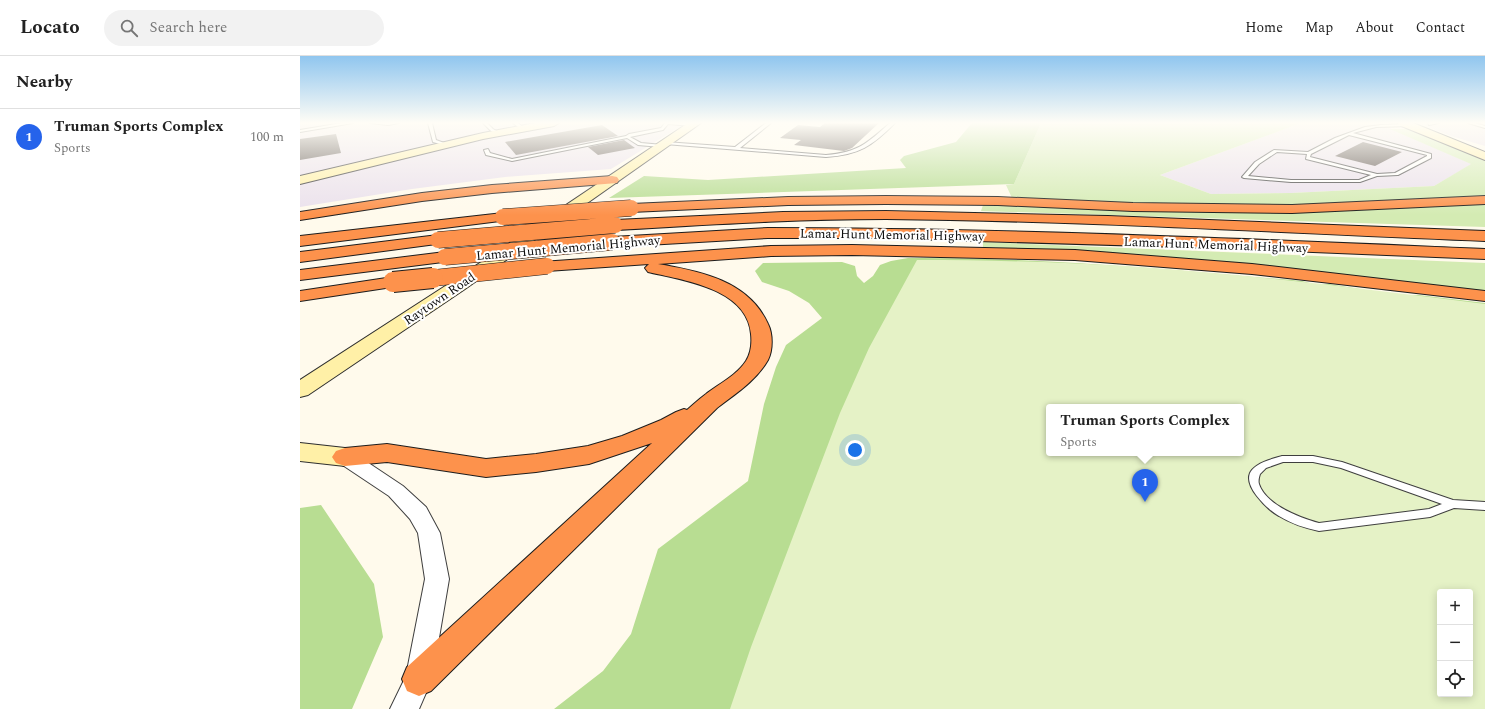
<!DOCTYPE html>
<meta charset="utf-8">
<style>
:root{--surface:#fff;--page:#f2f2f2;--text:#222;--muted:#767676;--line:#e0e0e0;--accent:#2563eb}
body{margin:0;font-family:Spectral,serif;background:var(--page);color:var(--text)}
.controls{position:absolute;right:12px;bottom:12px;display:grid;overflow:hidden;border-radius:4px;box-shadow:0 2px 10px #0003}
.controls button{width:36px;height:36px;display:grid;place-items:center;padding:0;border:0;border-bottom:1px solid var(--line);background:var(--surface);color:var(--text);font:20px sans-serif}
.you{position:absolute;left:555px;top:394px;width:14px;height:14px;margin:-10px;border:3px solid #fff;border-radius:50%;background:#1a73e8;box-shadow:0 0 0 6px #1a73e833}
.badge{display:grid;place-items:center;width:26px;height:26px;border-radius:50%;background:var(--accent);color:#fff;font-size:13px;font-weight:700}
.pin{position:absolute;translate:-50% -33px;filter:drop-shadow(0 1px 2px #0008)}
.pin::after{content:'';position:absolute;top:21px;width:14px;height:12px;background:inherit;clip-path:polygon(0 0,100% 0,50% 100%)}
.popup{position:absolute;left:746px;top:348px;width:198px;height:52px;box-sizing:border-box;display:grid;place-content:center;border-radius:4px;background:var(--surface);filter:drop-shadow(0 1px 3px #0005);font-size:13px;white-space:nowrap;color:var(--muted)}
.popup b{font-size:15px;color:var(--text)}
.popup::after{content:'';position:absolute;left:50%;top:100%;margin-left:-8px;border:8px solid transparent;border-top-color:var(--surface)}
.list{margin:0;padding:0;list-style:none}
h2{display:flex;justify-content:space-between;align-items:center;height:52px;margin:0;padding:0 16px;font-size:17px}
h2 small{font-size:13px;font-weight:400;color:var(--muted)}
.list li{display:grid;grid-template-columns:26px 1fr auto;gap:12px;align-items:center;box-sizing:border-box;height:56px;padding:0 16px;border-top:1px solid var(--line)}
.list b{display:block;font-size:15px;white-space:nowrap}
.list p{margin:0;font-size:13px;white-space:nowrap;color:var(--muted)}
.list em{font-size:13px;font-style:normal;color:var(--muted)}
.icon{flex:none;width:22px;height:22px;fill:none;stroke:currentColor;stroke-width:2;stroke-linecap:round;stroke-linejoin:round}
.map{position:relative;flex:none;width:1185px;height:653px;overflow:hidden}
header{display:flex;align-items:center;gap:24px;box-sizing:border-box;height:56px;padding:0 20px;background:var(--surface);border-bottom:1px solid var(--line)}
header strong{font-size:19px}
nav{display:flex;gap:22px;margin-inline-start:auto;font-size:14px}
.search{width:280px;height:36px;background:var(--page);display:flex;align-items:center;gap:10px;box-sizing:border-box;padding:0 14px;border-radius:22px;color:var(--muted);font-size:15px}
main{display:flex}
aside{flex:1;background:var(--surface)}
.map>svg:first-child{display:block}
.industrial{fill:#eae0ec}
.green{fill:#d4ebb3}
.forest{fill:#b8dd92}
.pitch{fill:#e5f2c6;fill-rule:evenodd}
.building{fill:#564c48}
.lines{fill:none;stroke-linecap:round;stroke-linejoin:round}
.lane-casing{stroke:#3f3f3f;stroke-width:2}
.street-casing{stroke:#3f3f3f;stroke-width:2}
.secondary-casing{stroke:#2e2e2e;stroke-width:2}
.highway-casing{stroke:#1d1d1d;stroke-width:2}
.lane{fill:#fff;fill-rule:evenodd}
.street{fill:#fff;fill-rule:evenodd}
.secondary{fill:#fff0a7;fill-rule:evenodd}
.highway{fill:#fd924c;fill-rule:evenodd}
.highway-bridge-far1-casing{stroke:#1d1d1d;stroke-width:17;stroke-linecap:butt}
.highway-bridge-casing{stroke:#1d1d1d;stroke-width:22;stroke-linecap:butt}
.highway-bridge-far1{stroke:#fd924c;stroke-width:16}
.highway-bridge{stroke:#fd924c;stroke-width:20}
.labels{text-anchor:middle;stroke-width:4;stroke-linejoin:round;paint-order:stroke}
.far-street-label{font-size:13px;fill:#0c0c0c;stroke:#fff}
</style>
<header>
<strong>Locato</strong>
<div class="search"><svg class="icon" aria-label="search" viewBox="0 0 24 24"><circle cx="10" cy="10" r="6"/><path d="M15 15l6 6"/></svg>Search here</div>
<nav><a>Home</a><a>Map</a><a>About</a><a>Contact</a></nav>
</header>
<main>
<aside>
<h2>Nearby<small></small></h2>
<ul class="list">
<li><span class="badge">1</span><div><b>Truman Sports Complex</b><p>Sports</p></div><em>100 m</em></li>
</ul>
</aside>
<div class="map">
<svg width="1185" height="653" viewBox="0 0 1185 653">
<rect width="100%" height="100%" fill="#fffaec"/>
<path class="industrial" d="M0,67H246L0,123Z
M265,67H386L311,113L205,121L112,133L0,151V127L97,102L208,77Z
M1001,67H1078L1172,108L1134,130L991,137L911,138L860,119Z
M1118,67H1185V90L1151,80Z"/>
<path class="green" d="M741,67H1001L860,119L911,138L991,137L1134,130L1171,108L1090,73H1111L1185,103V140L1028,149L910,150L712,142L706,129L714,128Z
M1185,148V171L681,155L683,149L879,155L1001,156Z
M683,186L1185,207V236L914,205L811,197L683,191Z"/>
<path class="forest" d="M672,67H741L714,128L309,142L344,120L408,124L606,112L600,104L604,100L656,86Z
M608,202C740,201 871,214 1002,225L1017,229L1029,228L1102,240L1118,239L1185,247V364L1094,350L743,347L643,653H254L303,615L331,578L358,493L448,425L464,348L476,311L486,289L522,262L509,247L489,235L462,226L455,215L463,207L542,206L555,210L557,220L564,227L573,220L580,209L591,205Z
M21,449L74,528L83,581L52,653H0V452Z"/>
<path class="pitch" d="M617,204C686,204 756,206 825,210C945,218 1065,233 1185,248V653H430L451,591L540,357L569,292ZM749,351H941V397H749ZM1140,536H1170V638H1140Z"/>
<path class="building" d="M525,67H579L552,92L544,95L494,89L501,84L480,82L498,69L520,71Z
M302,69L318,80L216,99L205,86Z
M36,78L41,97L0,104V83Z
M324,84L335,92L298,99L288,91Z
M1063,86L1102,96L1075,110L1035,100Z"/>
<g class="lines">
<g class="lane-casing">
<path id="lane" d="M42,67H53L0,76V74Z
M70,67H99L88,69Z
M128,67H132L136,84L147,88V90L133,86Z
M183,67H187L193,73L200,77L198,78L191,75Z
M213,67H218L225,73L222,74Z
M365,67H387L395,69L393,70L368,68L363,74L330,81L341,87L363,89V91H361L338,89L327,82L212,105L186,99L184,94L188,93L190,97L212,103L326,80L329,78L361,72Z
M466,67H471L440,92L526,99C559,96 566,88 590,67H595C572,90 559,99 526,101L365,88L363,87L365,86L435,91Z
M1128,67H1139L1129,69Z
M1168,67H1175L1185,70V72Z
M1107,68L1108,70L1076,71L1053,77L1131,98V102L1098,119L1077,120L1060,126H991L944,122L942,121L955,106L974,94L1008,96L1035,82L1065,71L1081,69ZM1049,79L1127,99V100L1095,117L1077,118L1010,101L1011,98ZM977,96L1007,98L1006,103L1071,119L1059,124H991L948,120L959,108Z
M982,400H1013L1042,406L1153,444L1185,446V454L1154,452L1130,461L1019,475C1005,472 992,468 979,460C968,454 940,428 952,414C959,406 972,403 982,400ZM983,406H1013L1041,412L1142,448L1129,453L1019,467C1000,462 966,449 959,428C958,425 959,421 960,418L966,412Z"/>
</g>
<g class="street-casing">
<path id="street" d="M45,394L52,396L103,430L126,451L140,477L149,523L132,623L119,653H90L106,620L125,523L118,477L110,463L89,440L38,406L35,401L38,396Z"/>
</g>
<g class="secondary-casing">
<path id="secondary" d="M235,67H259L254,70L183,83L0,128V120L183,77Z
M388,67H401L165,233L8,339L0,341V324L153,225Z
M1098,67H1113L1185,96V104L1099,69Z
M0,387L45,392L54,395L58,401L54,407L45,410L0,405Z"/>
</g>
<g class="highway-casing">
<path id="highway" d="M312,120L317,121L319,124L317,127L192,137L122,145L0,164V156L122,137L192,129Z
M586,140L698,141L833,147L992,149L1185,140V148L992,157L833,155L698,149L586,148L488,149L331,156L326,155L324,152L326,149L331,148L488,141Z
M586,155L808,160L1185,175V185C986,177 786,165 586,163C496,163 405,169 315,174L310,172L307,169L310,166L315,164L483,156Z
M203,157L208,158L210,161L208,164L0,190V180Z
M468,172C707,172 946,183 1185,193V203L914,192L577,182H468L312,191L306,189L304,186L306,183L312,181Z
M138,179L144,181L146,184L144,187L0,206V196Z
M552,189L775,194L952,208L1185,235V245L952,218L775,204L552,199L471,200L358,208C400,215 449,225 468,268C473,278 473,294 468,304C456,325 435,338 417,352L131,635L119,640L107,635L102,623L107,611L352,387L289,408L236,416L186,421L87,406L45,410L36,407L32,401L36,395L45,392L87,388L186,403L236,398L288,390L322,380L361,364L376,356L384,353L387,354C393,349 399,343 406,338C419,328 437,319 446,305C451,297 452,287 451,278C447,232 382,224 348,216L345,212L349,208L247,215L241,214L239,210L241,206L471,190Z
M145,196L151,197L153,201L151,205L0,224V214Z
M93,221L99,222L102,226L99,230L0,245V235Z"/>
</g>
<use href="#lane" class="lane"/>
<use href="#street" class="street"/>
<use href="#secondary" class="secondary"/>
<use href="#highway" class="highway"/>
<g class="highway-bridge-far1-casing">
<path id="highway-bridge-far1" d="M203,161L331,152
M138,184L315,169
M145,201L312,186
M124,223L247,210"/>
</g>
<g class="highway-bridge-casing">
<path id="highway-bridge" d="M93,226L133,222"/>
</g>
<use href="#highway-bridge-far1" class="highway-bridge-far1"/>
<use href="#highway-bridge" class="highway-bridge"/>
</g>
<linearGradient id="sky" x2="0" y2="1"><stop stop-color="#90c6ef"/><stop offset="0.42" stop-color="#fffdf6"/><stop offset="1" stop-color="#fffdf6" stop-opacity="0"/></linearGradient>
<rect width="1185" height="159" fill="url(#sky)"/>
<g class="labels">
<g class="far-street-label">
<text transform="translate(592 178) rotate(1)" y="5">Lamar Hunt Memorial Highway</text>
<text transform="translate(916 188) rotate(2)" y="5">Lamar Hunt Memorial Highway</text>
<text transform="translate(268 191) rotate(-5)" y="5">Lamar Hunt Memorial Highway</text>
<text transform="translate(139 242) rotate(-34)" y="5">Raytown Road</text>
</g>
</g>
</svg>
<div class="controls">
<button>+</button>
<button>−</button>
<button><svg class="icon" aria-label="locate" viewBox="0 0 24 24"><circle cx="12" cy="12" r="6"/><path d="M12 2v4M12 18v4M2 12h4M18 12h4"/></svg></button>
</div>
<div class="you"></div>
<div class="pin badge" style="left:845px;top:446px">1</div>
<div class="popup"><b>Truman Sports Complex</b>Sports</div>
</div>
</main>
